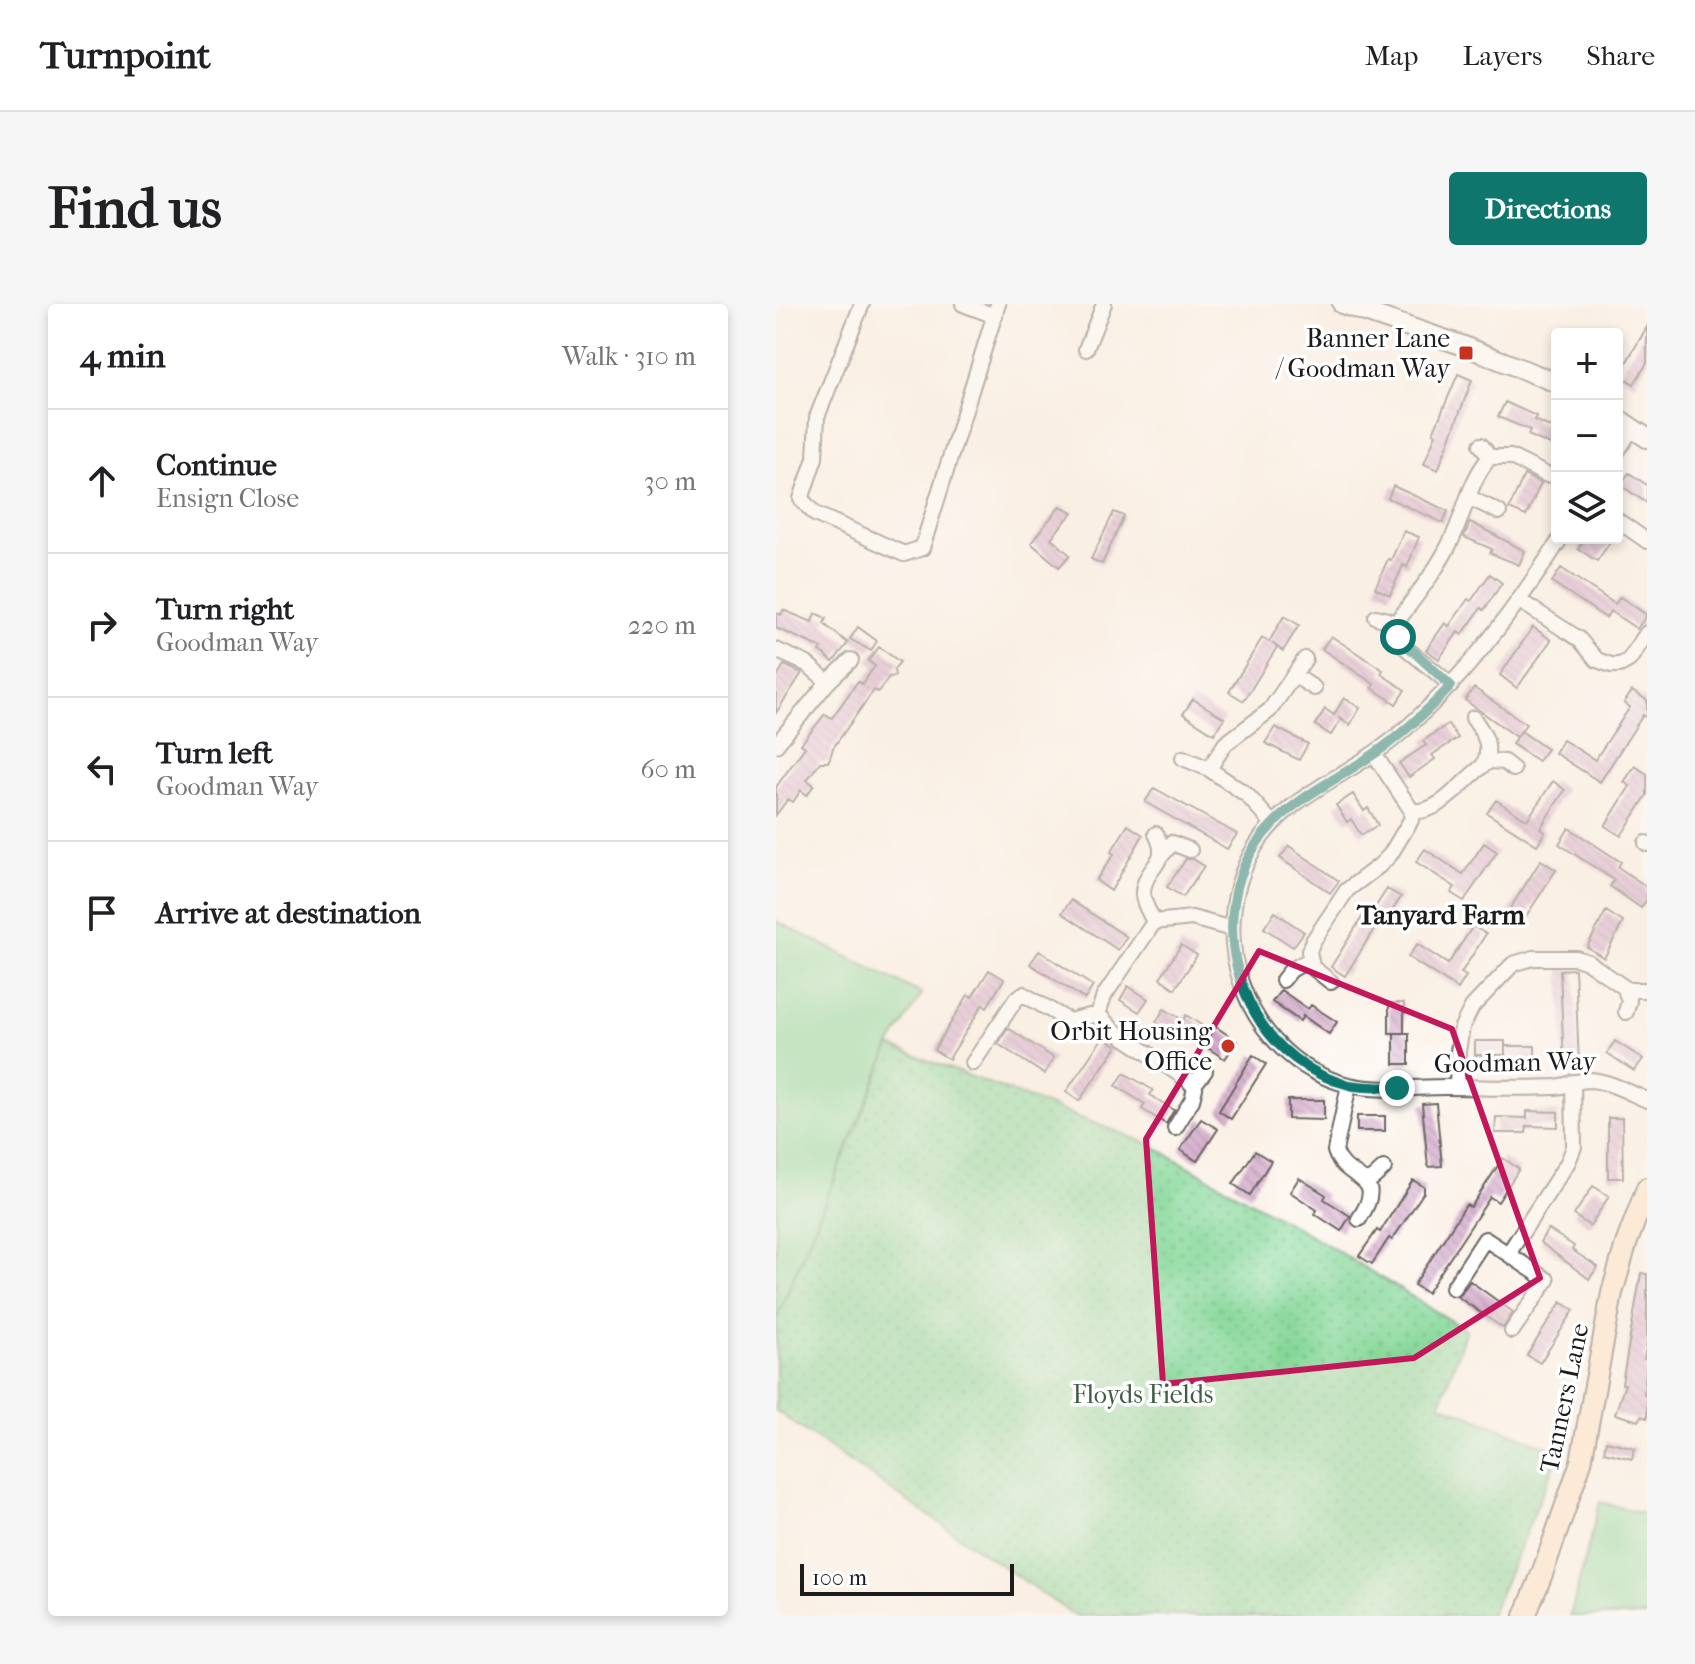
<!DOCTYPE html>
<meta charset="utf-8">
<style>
:root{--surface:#fff;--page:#f6f6f6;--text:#202124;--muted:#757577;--line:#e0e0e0;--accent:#0f766e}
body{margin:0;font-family:"IM FELL French Canon",serif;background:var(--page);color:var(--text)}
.controls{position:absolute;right:24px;top:24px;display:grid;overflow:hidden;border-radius:8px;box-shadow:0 4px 12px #0003}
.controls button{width:72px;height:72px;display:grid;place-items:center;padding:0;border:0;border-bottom:2px solid var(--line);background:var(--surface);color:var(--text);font:40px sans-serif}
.scale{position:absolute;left:24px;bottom:20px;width:214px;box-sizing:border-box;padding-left:8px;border:4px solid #1c1c1c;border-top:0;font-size:22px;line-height:28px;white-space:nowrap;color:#1c1c1c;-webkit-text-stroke:6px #fff;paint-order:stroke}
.stop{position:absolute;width:24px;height:24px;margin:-18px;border:6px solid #0f766e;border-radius:50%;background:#fff}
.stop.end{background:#0f766e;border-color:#fff;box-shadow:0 2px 8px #0008}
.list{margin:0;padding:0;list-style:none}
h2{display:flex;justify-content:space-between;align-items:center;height:104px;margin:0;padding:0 32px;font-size:34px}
h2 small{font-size:26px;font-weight:400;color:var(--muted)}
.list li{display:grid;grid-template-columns:52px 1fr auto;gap:24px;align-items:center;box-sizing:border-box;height:144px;padding:0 32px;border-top:2px solid var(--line)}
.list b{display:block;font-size:30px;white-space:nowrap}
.list p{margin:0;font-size:26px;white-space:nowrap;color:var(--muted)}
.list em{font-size:26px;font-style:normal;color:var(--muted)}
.icon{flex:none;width:44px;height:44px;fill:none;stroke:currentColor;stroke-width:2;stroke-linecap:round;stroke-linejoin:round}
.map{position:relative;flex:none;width:871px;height:1312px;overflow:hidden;border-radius:8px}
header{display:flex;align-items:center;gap:48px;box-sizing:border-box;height:112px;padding:0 40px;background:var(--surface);border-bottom:2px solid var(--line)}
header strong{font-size:38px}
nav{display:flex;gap:44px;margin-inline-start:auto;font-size:28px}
.intro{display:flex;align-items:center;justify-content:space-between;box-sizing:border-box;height:192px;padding:0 48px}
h1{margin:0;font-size:56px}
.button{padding:20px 36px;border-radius:8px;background:var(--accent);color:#fff;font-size:28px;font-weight:700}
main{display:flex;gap:48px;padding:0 48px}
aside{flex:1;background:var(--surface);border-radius:8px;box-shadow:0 4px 12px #0003}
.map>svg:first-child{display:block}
.green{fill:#85d798;stroke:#507a5a;stroke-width:2}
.park{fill:url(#park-dots);stroke:#507a5a;stroke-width:2}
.building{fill:url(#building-back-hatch)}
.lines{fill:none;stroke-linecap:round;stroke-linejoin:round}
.minor-casing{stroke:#6a6662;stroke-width:18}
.tertiary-casing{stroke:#6a6662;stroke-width:22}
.secondary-casing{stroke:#6a6662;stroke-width:24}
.minor{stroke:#fff;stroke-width:14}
.tertiary{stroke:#fff;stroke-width:18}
.secondary{stroke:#ffe4c6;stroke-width:20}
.route{stroke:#0f766e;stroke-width:10}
.marked{fill:none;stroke:#c2185b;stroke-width:6;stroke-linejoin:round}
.poi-dot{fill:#c8321e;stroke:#fff;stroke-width:3}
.labels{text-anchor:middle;stroke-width:7;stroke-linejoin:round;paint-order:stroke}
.poi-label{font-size:26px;fill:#1c1c1c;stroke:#fff;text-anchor:end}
.street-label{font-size:26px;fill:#1c1c1c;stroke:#fff}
.park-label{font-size:26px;fill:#415d47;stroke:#fff}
.neighbourhood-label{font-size:28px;font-weight:bold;fill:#1c1c1c;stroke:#fff}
</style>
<header>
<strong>Turnpoint</strong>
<nav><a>Map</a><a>Layers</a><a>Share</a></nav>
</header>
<div class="intro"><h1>Find us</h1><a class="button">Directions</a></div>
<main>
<aside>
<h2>4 min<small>Walk · 310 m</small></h2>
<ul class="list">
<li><svg class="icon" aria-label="ahead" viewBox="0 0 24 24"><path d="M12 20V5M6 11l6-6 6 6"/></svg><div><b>Continue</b><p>Ensign Close</p></div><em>30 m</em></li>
<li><svg class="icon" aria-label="right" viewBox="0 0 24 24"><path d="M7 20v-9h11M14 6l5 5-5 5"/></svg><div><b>Turn right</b><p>Goodman Way</p></div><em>220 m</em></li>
<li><svg class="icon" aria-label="left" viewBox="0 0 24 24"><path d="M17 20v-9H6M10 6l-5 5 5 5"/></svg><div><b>Turn left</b><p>Goodman Way</p></div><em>60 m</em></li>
<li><svg class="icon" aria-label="arrive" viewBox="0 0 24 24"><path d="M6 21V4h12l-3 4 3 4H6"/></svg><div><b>Arrive at destination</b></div></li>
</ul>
</aside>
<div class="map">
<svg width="871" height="1312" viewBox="0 0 871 1312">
<defs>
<pattern id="park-dots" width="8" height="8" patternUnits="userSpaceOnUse" patternTransform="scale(2)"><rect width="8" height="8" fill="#85d798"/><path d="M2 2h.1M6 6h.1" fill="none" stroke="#72b882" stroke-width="1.8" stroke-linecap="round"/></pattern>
<pattern id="building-back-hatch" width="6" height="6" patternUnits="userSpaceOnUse" patternTransform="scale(2)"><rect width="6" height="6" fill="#d1a5c8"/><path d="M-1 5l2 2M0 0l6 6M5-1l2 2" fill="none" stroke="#b38dab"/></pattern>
</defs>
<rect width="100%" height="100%" fill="#fff"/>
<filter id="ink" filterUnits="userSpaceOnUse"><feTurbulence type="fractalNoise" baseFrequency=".0125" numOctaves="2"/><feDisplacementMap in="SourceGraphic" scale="16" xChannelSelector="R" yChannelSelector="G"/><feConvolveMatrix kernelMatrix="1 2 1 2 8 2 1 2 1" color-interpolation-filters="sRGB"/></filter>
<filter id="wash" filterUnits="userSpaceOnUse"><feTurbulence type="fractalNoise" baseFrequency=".006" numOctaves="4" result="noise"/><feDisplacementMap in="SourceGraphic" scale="32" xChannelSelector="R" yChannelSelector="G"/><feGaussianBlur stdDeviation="1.8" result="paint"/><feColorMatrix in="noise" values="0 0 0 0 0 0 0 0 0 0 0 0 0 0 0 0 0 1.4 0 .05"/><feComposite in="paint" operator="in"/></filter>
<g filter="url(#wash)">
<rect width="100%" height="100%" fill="#faefe3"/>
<path class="green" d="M0,617L146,690L114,742L0,1016Z
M824,1198L871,1210V1312H794Z"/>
<path class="park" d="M114,742L371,839L545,937L690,1026L664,1100L784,1148L714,1312H299L0,1107V1016Z"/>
<g id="blocks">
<path class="building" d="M871,23V59L858,80L843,71Z
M682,70L696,76L662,166L648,160L660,130L657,129Z
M729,98L760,112L758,116L781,126V144L752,131L754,126L722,113Z
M853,169L871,181V199L844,181Z
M748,171L765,179L750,212L733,205Z
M617,182L672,207L667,219L612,194Z
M284,202L297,208L275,234L294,251L283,263L255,239Z
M338,208L348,212L326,260L315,255Z
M694,218L749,247L743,261L714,249L716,245L688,233Z
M628,227L643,233L631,263L627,261L614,291L599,284L612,255L615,256Z
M809,234H837L821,257L802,245Z
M785,264L839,300L844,293L871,311L861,325L834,307L830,314L776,278Z
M714,270L726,279L708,306L705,304L686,331L682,328L663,355L650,346L669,319L673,322L692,295L695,297Z
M7,306L36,318L39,309L50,314L48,320L72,339L57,358L44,347L46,344L0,324V309L5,311Z
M508,312L523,321L507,347L496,339L501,343L468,397L453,388L486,334L493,338Z
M82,323L101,337L95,347L74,335Z
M757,323L775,336L741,384L724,371Z
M555,332L607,366L605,370L629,386L620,400L596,384L598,380L546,345Z
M103,343L124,358L118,365L119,372L113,373L102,388L98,386L57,444L54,454L52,458H44L31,476L38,481L31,491L25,486L17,498L12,495L0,511V483L29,443L25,440L49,410L56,414L82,377L86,380L99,362L92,357Z
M8,361L26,369L0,409V374Z
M698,384L750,420L741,433L689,396Z
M856,387L871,396V414L867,411L824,478L779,449L787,436L819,456L854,403L848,399Z
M568,394L584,404L574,421L562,413L565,415L555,431L539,421L549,405L558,411Z
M417,395L448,414L438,430L407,410Z
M672,420L682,434L656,451L659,455L633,473L623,459L650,441L647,437Z
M499,423L532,440L523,456L489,439Z
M745,427L771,445L762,457L736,440Z
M859,462L871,470V491L845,532L829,522L854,482L848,478Z
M777,477L789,486L764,524L769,528L761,541L711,509L720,496L751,516Z
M378,484L461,530L451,545L369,498Z
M577,490L588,507L592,504L602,521L585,531L575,515L571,518L560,501Z
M352,521L367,531L335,587L320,576L338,550L335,548Z
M793,524L845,558L842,563L871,583V595L865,604L834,582L838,576L783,540Z
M708,539L721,548L688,597L675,589L679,583L640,558L649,545L687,570Z
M513,542L563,577L554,589L504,554Z
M410,555H417L428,562L407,593L391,583Z
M765,556L780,566L745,620L730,611Z
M611,585L625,593L606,622L602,619L569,672L555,663L588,610L593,613Z
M295,596L351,633L342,646L286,609Z
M830,607L847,618L828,654L811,643Z
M499,608L528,628L517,643L488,624Z
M697,622L710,630L685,669L690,672L682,685L632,653L641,640L672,660Z
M405,641L421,651L399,685L384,674Z
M263,647L317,682L309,695L254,660Z
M799,665L803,760L788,761L784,666Z
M213,666L228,675L211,703L207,700L173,755L158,746L192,691L196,693Z
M352,682L372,695L363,708L344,696Z
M505,686L532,705L535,701L561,718L553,730L527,712L524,717L496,698Z
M613,699H628V729H618H633V760H618V729H613Z
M388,705L407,716L398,730L380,718Z
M410,711L436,728L440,723L461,737L449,755L402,725Z
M232,724L278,754L268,770L222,740Z
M327,733L341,742L303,797L290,788Z
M699,737H729V751H699Z
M839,737L867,755L858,767L831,749Z
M729,742H759V757H729Z
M477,751L490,760L455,815L443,807Z
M348,769L377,786L374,791L398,806L390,820L366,805L369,800L340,782Z
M512,796H548V816L512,815Z
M660,799L666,862L652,863L646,800Z
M751,807L782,808V823L751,822L750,829H719L720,813L751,814Z
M581,812H609V827H581Z
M832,814H846L847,874H832Z
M425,815L442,825L421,857L404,846Z
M479,847L495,857L474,891L457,880Z
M727,854L743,865L722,898L714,893L651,989L638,981L690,901L695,903Z
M523,874L550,891L548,895L574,912L565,927L539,910L541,906L514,888Z
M637,876L648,883V888L616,936L613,934L596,960L583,952L601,926L604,928Z
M817,882L833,892L814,922L798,911Z
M772,925L798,942L796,946L822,963L813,975L764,938Z
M865,969L871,970V1037L868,1055H871L868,1090L871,1091V1114L865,1112L863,1117L839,1110L849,1080H846Z
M694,977L737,1008L727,1024L682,993Z
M785,998L798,1006L764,1059L751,1051Z
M830,1137L859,1144L856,1155L828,1148Z"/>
</g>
</g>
<g filter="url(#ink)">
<use href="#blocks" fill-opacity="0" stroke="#6a6662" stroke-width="2"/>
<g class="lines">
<g class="minor-casing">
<path id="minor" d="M86,0L41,113L39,154L25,195L39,210L128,250L146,244L222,0
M187,0L219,12
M310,45L328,0
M841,148L856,124
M714,153H735L771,171
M692,193L723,208
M841,216L871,237
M785,234C736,309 686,379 615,437C574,470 517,490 485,534C423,621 466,755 573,781C604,788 639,783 670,783C706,783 743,785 779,783C790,782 802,776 814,776C833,777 854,789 871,796
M744,297L803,335L821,356L835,361H844L853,356L871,329
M600,313C606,315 614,315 618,320C624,327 622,336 629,343C644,357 661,367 675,382
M620,323L623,315C642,289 661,266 675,237C689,209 693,177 714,153L705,141
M0,346L31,360L52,378L0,441
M518,371L538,384
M52,378L75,356
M697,414C709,431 716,441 708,460
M598,450L636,507
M407,454L433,465
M497,520L471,491L433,465L449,440L494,406L529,355
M870,539L871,540
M387,550L396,539L414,546
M378,618C374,609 366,598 367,588C369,561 396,560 380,530
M507,676L515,666L533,656
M555,678L536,663L533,647L537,637L571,586L603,562L614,551L635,516L636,507C668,510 689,471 714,457L728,458L737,465
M849,685L853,697L850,708
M322,710L337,726L412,776L421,777L429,767
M197,759L240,695L247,690L293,717L322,710L328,692L378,618L416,614L456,625
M573,781L559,847C569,879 614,868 583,915
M681,783L682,747L686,723L696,703L737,660L757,654H800L812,658L852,686H868
M399,824L416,796L419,784L412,776
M591,877L597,874L608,864
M677,984L709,935L732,950
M736,1027L771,976L732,950L792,858L798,843L797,778"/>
</g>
<g class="tertiary-casing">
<path id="tertiary" d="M566,0L688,42L781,79
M841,114L871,134"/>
</g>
<g class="secondary-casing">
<path id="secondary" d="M749,1312L766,1270L805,1158L836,989L850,940L871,884"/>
</g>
<use href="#minor" class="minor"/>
<use href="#tertiary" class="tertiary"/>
<use href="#secondary" class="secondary"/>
</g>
</g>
<g class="lines" filter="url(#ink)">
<path class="route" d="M621,784C606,783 588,784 573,781C534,772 498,743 479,709C445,650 447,569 498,519C527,490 565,473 598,450C626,431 652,406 675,382L622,333"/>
</g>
<path d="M0 0H871V1312H0ZM483,647L676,725L764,974L638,1054L387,1080L370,835Z" fill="#faefe3" fill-opacity=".55" fill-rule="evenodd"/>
<path class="marked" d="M483,647L676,725L764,974L638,1054L387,1080L370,835Z"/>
<g class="poi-dot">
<rect x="682" y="41" width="16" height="16" rx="4"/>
<circle cx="452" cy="742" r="8"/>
</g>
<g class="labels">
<g class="poi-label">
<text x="674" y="43">Banner Lane<tspan x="674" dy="30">/ Goodman Way</tspan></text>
<text x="436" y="736">Orbit Housing<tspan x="436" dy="30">Office</tspan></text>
</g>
<g class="street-label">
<text transform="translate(739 758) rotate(-1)" y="9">Goodman Way</text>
<text transform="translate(788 1094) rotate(-78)" y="9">Tanners Lane</text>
</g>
<g class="park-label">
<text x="367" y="1099">Floyds Fields</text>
</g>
<g class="neighbourhood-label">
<text x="665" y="620">Tanyard Farm</text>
</g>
</g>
</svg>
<div class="controls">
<button>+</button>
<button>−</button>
<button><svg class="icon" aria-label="layers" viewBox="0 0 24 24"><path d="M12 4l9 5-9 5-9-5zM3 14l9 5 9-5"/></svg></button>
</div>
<div class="scale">100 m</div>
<div class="stop" style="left:622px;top:333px"></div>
<div class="stop end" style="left:621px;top:784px"></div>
</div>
</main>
